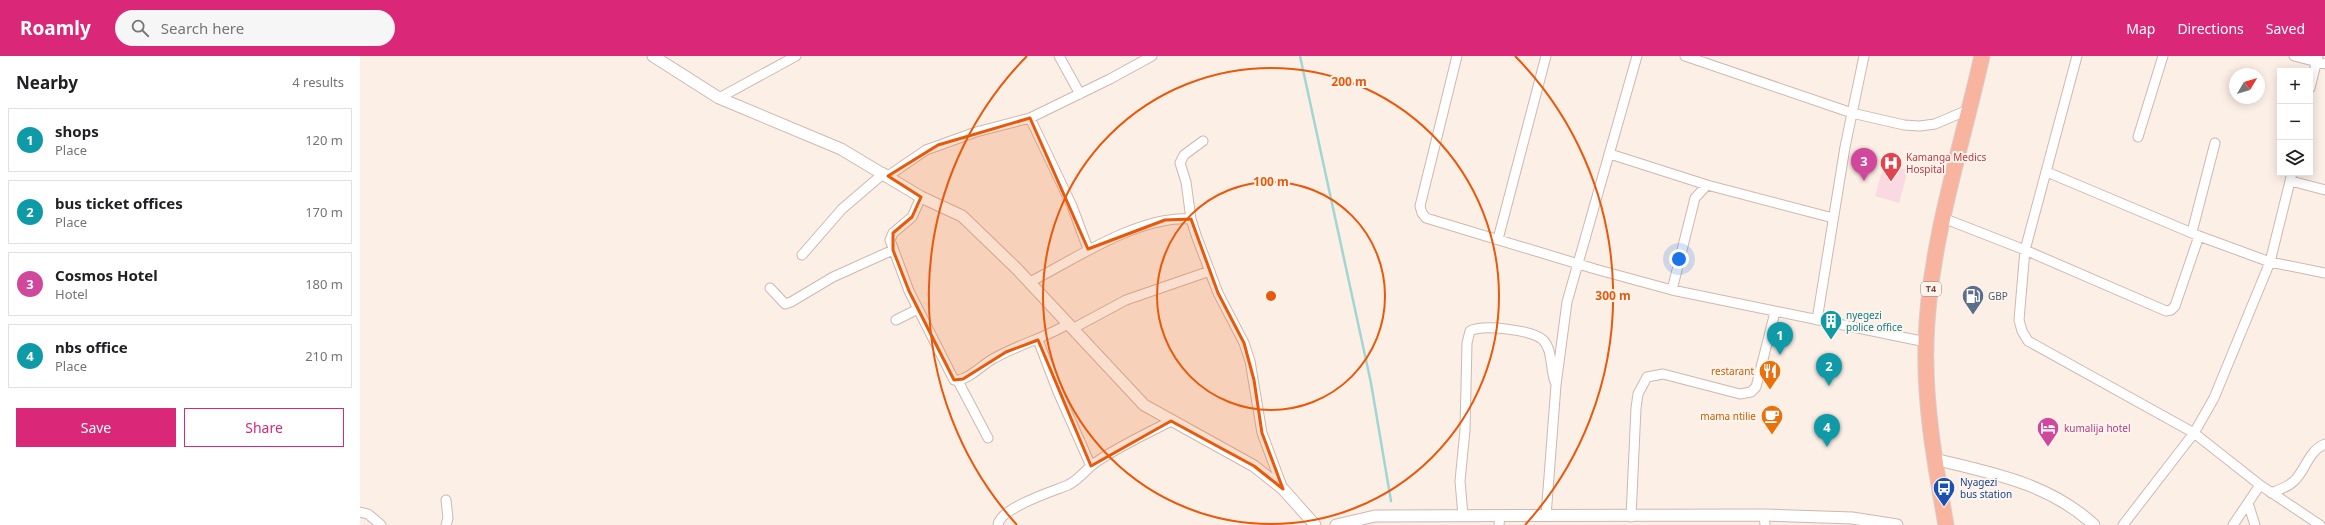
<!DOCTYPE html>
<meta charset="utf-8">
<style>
:root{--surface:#fff;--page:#f6f6f6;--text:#202124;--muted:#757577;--line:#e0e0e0;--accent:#db2777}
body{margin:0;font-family:"Noto Sans",sans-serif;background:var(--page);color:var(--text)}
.controls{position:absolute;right:12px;top:12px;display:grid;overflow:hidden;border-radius:0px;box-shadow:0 2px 10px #0003}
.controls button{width:36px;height:36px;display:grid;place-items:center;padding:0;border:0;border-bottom:1px solid var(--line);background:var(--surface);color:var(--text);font:20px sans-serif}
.compass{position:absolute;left:1869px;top:12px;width:36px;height:36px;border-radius:50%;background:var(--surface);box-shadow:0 2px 10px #0003;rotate:52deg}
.you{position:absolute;left:1319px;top:203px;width:14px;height:14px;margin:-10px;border:3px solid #fff;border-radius:50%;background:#1a73e8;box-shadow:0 0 0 6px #1a73e833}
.badge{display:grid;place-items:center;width:26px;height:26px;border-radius:50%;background:var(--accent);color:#fff;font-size:13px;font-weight:700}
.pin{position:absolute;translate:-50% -33px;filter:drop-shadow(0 1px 2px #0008)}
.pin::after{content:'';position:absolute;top:21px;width:14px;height:12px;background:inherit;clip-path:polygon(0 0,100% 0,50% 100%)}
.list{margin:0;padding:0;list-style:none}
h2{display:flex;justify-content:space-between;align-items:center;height:52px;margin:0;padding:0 16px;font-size:17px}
h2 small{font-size:13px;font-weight:400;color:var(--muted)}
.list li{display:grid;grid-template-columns:26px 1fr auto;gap:12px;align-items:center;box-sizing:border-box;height:64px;margin:0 8px 8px;padding:0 8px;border:1px solid var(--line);border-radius:0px}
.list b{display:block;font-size:15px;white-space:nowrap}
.list p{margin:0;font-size:13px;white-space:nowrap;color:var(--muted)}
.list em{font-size:13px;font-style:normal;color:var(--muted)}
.actions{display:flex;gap:8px;padding:12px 16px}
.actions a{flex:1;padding:9px 0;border:1px solid var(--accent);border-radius:0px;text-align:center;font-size:14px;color:var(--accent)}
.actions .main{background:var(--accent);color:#fff}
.icon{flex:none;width:22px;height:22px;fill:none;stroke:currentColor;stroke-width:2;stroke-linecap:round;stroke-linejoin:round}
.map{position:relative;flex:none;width:1965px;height:469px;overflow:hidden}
header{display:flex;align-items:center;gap:24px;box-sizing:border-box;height:56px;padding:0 20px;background:var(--accent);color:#fff}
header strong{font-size:19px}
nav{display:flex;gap:22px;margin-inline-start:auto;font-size:14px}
.search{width:280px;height:36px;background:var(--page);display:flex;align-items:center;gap:10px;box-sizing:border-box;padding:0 14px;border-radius:22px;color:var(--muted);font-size:15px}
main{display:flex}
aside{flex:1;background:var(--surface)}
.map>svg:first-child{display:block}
.medical{fill:#fad9e3}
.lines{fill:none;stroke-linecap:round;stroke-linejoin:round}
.stream{stroke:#a0d7d5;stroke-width:2.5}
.minor-casing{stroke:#d0b7af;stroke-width:11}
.tertiary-casing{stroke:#d0b7af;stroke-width:13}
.trunk-casing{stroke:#d8cecd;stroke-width:17}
.minor{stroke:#fff;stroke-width:9}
.tertiary{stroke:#fff;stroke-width:11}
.trunk{stroke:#f8b49e;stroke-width:15}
.marked{fill:#e8590c;fill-opacity:0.2;stroke:#e8590c;stroke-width:3;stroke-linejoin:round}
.ring{fill:none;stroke:#e8590c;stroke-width:2}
.labels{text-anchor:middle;stroke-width:4;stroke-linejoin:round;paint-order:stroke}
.shield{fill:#fff4ec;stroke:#9e827b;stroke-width:1}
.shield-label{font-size:9px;font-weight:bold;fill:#75514b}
.health-label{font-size:10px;fill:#be3a42;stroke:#fff4ec;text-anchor:start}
.service-label{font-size:10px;fill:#4e5e75;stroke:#fff4ec;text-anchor:start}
.culture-label{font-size:10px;fill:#0d838f;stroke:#fff4ec;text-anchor:start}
.food-label{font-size:10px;fill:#c56008;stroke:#fff4ec;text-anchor:end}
.hotel-label{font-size:10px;fill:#b23c85;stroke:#fff4ec;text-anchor:start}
.transit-label{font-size:10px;fill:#164399;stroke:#fff4ec;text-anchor:start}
.centre{fill:#e8590c;stroke:#fff4ec;stroke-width:2}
.ring-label{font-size:12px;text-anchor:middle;font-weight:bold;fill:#e8590c;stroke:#fff4ec;stroke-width:4;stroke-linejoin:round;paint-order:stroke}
</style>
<header>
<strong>Roamly</strong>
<div class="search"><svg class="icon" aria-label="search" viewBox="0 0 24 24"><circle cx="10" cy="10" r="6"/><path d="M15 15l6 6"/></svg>Search here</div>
<nav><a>Map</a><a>Directions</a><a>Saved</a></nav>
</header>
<main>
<aside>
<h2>Nearby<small>4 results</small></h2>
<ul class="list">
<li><span class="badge" style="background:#0f9aa8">1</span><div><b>shops</b><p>Place</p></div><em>120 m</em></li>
<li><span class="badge" style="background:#0f9aa8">2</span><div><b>bus ticket offices</b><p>Place</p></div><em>170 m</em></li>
<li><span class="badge" style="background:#d1479c">3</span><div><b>Cosmos Hotel</b><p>Hotel</p></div><em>180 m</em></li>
<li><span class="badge" style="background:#0f9aa8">4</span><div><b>nbs office</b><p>Place</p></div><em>210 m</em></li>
</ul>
<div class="actions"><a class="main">Save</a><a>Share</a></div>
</aside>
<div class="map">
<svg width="1965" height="469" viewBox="0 0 1965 469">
<rect width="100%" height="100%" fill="#fcefe6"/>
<path class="medical" d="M1524,108L1548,114L1539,147L1515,140Z"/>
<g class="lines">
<path class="stream" d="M940,0L1011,327L1031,445"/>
<g class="minor-casing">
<path id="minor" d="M699,0L720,38
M1097,0L1060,150L1062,157L1066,162L1235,213L1312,234L1566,286
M1325,0L1492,57L1544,69L1560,70L1575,68L1610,53
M1717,0L1665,194L1659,264L1662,275L1668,285L1834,377L1900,429L1960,469
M1934,0L1965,8
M1950,32L1958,0
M359,42L436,0
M670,62L712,150L728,193
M1778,81L1803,0
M843,85L824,99L820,107L826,126L831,163L836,179L858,237L884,287L890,305L902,377L923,433
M1250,98L1347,129L1473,162
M1687,116L1839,180L1910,206L1965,217
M528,120L566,94L616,76L670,62L750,23L792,0
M1931,125L1965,134
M561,141L552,161L533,177L530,184L549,235L594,324C606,326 621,310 631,304C656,289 683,283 708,268
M1583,162L1665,194L1806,255L1811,254L1815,250L1839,180
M1832,176L1855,87
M1138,183L1186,0
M442,199L482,153L524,117
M670,226C715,203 779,159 831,163
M410,232L425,248L431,246L473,221L533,194
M1312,234L1335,142L1347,129
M536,264L558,253
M1457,264L1485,91L1504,0
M712,273L766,244L850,215
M678,284L698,336L731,410
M598,325L628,382
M1911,437C1919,434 1928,431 1934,425C1946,414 1948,395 1965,388
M1888,447L1895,469
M0,456L8,458L21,469
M1404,459L1405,469
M1103,460L1100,425L1105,374L1107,287L1110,275C1123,268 1172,274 1183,284C1193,294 1190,313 1195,326
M1186,460L1196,329L1207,246L1277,0
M1271,461L1276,352L1278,338L1287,321L1303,318L1380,338L1391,336L1396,331L1415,256
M86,469L88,462L86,444
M638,469C639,452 694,435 708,429C718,424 723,417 731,410C751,394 788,377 811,365
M1139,469L1140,460
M1763,469L1834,377L1854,342L1910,206L1932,117
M1873,469L1900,429"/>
</g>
<g class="tertiary-casing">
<path id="tertiary" d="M293,0L359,42L481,93L561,141L602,160L657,213L784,349L894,410L923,433L955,469
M1574,403C1631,417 1689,427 1734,469
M976,469L1015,460L1404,459L1492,462L1537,469"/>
</g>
<g class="trunk-casing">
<path id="trunk" d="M1586,469C1575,408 1564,347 1566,285C1569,188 1601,94 1622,0"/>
</g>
<use href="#minor" class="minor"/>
<use href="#tertiary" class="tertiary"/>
<use href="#trunk" class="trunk"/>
</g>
<path class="marked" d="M670,62L728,193L805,164L831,163L858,237L884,287L894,324L902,377L923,433L894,410L811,365L731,410L678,284L646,296L603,323L594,324L549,235L533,194V177L552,161L561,141L528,120L578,89Z"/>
<g class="ring">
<circle cx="911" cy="240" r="114"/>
<circle cx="911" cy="240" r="228"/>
<path d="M657 469A342 342 0 0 1 667 0M1155 0A342 342 0 0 1 1165 469"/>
</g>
<defs>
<g id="hospital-pin" transform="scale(1.15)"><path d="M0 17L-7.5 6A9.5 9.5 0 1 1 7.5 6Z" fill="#e0444e" stroke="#fff4ec"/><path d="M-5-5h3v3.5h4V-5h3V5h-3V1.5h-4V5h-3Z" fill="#fff"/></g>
<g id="fuel-pin" transform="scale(1.15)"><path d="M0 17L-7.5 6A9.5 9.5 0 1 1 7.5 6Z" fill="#5c6f8a" stroke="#fff4ec"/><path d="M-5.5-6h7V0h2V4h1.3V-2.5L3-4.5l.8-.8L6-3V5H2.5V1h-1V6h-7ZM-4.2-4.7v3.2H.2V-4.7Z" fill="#fff"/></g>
<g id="building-pin" transform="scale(1.15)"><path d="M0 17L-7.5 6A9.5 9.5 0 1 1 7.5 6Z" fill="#0f9aa8" stroke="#fff4ec"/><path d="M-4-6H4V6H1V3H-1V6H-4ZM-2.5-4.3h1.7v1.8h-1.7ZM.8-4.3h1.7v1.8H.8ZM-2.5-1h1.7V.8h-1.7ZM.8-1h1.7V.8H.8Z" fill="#fff"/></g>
<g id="restaurant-pin" transform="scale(1.15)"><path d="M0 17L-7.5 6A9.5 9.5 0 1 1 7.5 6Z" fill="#e8710a" stroke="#fff4ec"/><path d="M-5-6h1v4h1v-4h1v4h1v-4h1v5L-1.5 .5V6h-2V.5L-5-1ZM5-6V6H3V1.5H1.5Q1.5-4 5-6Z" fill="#fff"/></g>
<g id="cafe-pin" transform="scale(1.15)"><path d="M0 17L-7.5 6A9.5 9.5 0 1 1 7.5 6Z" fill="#e8710a" stroke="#fff4ec"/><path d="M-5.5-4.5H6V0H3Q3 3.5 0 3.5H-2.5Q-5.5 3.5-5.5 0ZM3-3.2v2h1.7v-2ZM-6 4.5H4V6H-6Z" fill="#fff"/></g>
<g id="hotel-pin" transform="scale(1.15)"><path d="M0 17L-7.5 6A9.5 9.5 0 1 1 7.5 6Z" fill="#d1479c" stroke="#fff4ec"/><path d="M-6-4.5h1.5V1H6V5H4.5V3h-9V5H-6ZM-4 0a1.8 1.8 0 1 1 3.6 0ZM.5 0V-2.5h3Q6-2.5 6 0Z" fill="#fff"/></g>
<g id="bus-pin" transform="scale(1.15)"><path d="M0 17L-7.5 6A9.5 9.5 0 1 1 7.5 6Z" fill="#1a4fb4" stroke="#fff4ec"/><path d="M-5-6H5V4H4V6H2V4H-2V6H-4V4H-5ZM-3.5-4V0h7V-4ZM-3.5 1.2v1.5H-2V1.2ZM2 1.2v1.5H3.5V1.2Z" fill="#fff"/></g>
</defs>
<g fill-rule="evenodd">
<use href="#hospital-pin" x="1531" y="107"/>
<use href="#fuel-pin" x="1613" y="240"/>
<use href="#building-pin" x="1471" y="265"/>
<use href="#restaurant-pin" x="1410" y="315"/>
<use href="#cafe-pin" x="1412" y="360"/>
<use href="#hotel-pin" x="1688" y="372"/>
<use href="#bus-pin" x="1584" y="432"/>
</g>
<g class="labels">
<rect class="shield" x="1561" y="226" width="20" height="14" rx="3"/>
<g class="shield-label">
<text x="1571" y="236">T4</text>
</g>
<g class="health-label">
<text x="1546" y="105">Kamanga Medics<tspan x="1546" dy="12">Hospital</tspan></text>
</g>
<g class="service-label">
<text x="1628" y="244">GBP</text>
</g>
<g class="culture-label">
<text x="1486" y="263">nyegezi<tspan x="1486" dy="12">police office</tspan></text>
</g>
<g class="food-label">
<text x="1394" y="319">restarant</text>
<text x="1396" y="364">mama ntilie</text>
</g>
<g class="hotel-label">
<text x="1704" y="376">kumalija hotel</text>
</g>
<g class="transit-label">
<text x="1600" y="430">Nyagezi<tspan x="1600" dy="12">bus station</tspan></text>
</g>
</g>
<circle cx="911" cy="240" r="6" class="centre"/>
<g class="ring-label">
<text x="989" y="30">200 m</text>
<text x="911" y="130">100 m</text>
<text x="1253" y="244">300 m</text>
</g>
</svg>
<div class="controls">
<button>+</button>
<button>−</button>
<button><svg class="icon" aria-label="layers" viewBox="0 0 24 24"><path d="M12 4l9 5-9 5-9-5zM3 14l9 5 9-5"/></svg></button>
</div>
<svg class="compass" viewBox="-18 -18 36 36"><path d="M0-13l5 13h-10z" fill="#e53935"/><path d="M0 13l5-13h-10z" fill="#757577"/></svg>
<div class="you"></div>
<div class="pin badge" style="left:1420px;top:299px;background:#0f9aa8">1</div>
<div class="pin badge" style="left:1469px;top:330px;background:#0f9aa8">2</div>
<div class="pin badge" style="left:1504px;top:125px;background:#d1479c">3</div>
<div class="pin badge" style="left:1467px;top:391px;background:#0f9aa8">4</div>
</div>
</main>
